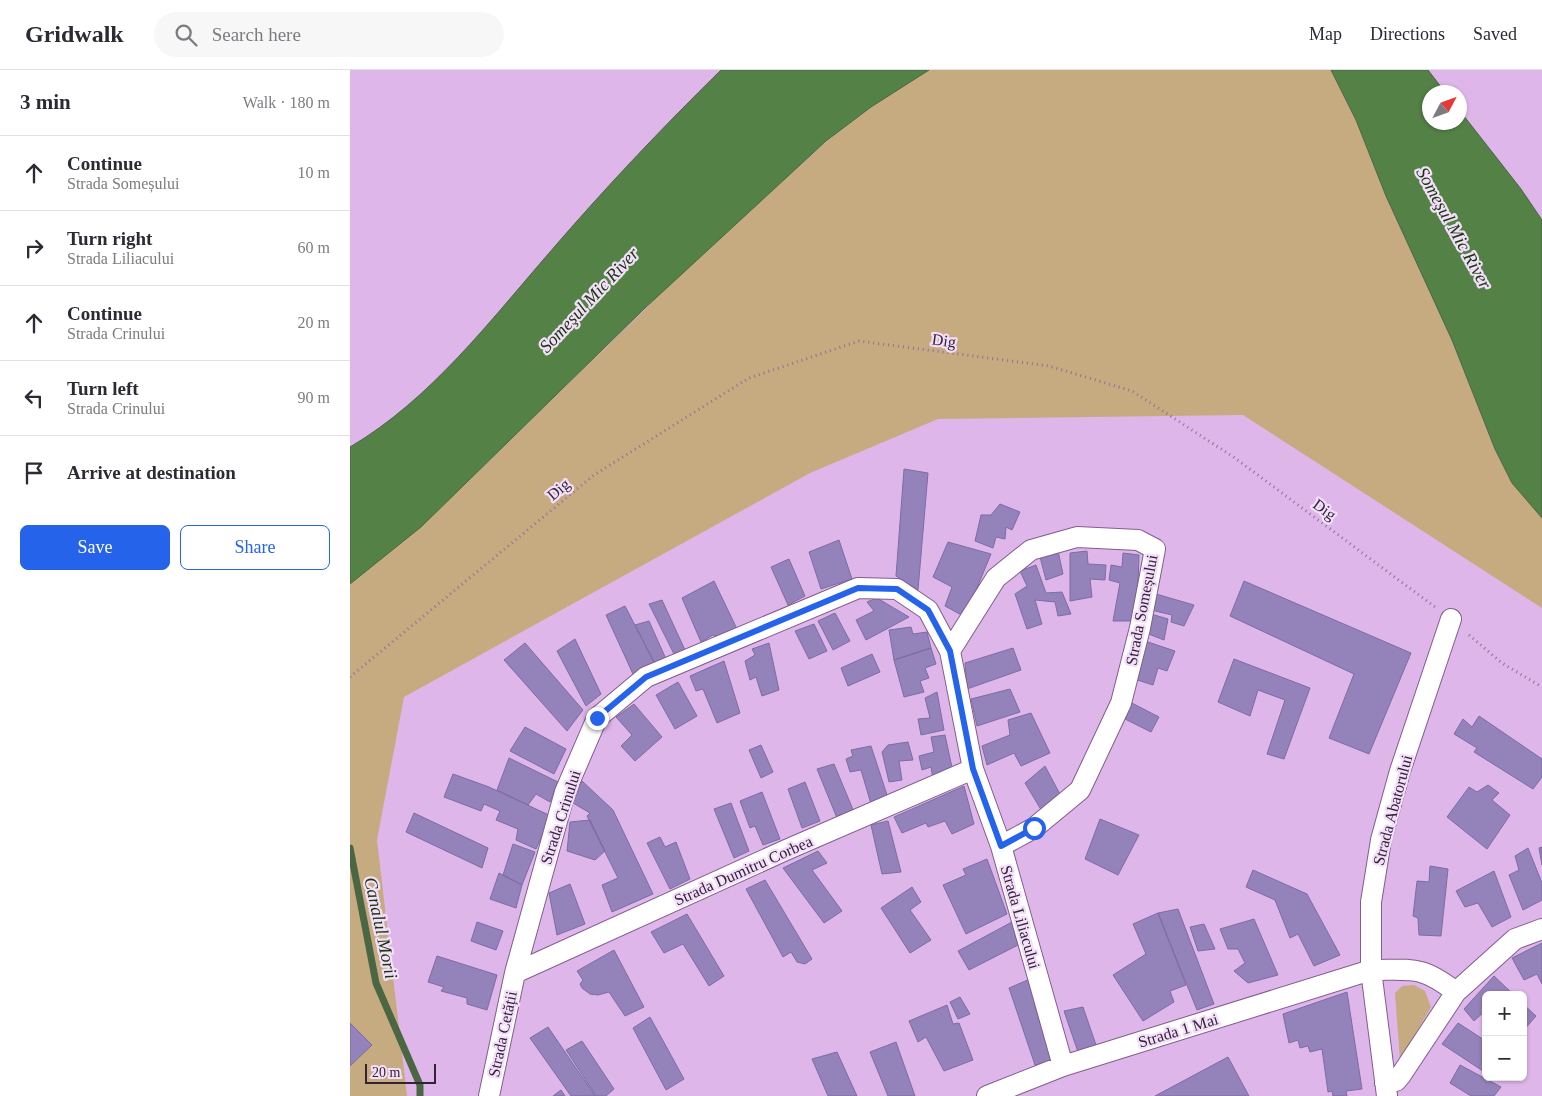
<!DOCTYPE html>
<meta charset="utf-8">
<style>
:root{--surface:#fff;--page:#f7f7f7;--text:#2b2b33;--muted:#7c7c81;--line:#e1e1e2;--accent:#2563eb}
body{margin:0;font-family:"Times New Roman",serif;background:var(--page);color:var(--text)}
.controls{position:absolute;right:15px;bottom:15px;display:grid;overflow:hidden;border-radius:8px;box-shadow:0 1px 4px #0004}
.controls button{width:45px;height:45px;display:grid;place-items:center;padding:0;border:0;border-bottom:1px solid var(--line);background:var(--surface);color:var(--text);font:25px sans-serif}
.compass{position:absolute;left:1072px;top:15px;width:45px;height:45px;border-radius:50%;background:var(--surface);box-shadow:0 1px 4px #0004;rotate:49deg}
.scale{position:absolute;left:15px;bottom:12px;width:71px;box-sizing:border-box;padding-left:5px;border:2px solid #332337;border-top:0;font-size:14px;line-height:18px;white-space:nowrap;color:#332337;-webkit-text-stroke:4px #f3dffa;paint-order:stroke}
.stop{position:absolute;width:15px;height:15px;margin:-11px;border:4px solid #2563eb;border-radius:50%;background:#fff}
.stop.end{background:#2563eb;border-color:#fff;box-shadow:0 1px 5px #0008}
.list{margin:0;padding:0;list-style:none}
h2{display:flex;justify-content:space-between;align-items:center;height:65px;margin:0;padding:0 20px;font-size:21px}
h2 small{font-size:16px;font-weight:400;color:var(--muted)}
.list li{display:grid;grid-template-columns:32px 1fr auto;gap:15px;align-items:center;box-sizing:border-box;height:75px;padding:0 20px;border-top:1px solid var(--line)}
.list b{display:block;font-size:19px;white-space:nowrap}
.list p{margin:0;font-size:16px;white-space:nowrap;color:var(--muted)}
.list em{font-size:16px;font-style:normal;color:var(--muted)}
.actions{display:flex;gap:10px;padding:15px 20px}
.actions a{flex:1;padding:11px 0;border:1px solid var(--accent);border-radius:8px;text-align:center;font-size:18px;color:var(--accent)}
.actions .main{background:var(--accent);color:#fff}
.icon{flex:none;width:28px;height:28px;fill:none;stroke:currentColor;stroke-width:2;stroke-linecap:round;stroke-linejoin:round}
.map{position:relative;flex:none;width:1192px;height:1026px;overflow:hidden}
header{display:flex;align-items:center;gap:30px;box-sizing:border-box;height:70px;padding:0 25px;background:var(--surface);border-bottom:1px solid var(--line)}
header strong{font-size:24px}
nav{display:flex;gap:28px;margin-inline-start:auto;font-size:18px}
.search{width:350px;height:45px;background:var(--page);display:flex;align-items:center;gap:12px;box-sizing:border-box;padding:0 18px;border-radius:28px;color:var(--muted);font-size:19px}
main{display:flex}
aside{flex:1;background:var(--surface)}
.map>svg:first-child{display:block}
.green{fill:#c6ab80}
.water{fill:#548246;stroke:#4a6642}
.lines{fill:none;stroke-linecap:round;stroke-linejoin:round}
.stream{stroke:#4a6642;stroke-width:7}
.building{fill:#9482ba;stroke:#7d6ca2}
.street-casing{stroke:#815d8c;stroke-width:22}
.path{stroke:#8f7297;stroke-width:3;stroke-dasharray:1 4;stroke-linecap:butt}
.street{stroke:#fff;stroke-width:20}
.route{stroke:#2563eb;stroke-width:6}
.labels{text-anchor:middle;stroke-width:4.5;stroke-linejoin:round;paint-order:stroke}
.street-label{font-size:16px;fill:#332337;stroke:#f3dffa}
.water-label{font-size:18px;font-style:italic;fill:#16360a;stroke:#f3dffa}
</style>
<header>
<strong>Gridwalk</strong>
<div class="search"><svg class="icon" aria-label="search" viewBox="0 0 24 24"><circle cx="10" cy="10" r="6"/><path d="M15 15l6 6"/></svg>Search here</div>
<nav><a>Map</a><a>Directions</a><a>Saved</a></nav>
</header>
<main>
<aside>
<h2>3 min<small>Walk · 180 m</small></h2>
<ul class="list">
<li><svg class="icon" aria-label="ahead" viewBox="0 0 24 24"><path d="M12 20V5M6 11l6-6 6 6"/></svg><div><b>Continue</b><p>Strada Someșului</p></div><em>10 m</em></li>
<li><svg class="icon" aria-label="right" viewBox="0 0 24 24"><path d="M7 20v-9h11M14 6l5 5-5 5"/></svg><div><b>Turn right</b><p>Strada Liliacului</p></div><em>60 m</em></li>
<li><svg class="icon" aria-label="ahead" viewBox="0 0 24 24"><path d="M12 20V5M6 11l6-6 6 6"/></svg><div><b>Continue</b><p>Strada Crinului</p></div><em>20 m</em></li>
<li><svg class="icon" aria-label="left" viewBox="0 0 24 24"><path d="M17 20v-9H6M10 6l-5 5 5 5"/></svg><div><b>Turn left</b><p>Strada Crinului</p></div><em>90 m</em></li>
<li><svg class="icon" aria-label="arrive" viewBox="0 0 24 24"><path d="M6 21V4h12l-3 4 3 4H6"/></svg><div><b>Arrive at destination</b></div></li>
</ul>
<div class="actions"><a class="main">Save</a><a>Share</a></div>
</aside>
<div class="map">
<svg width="1192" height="1026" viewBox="0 0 1192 1026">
<rect width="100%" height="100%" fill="#deb6ea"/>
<path class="green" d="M579,0H981L1006,50L1036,126L1102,270L1145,379L1162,413L1192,448V538L893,345L588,349L460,403L54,627L27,770L57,1026H0V514L119,410L351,185L477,71L521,37Z
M1064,915L1075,921L1081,937L1050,990L1045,923L1052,916Z"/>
<path class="water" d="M371,0H579L521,37L476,71L294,239L71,457L0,514V377C80,330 140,251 200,182C254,119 312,58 371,0Z
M981,0H1078L1095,22H1080V52H1110V41L1171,119L1192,150V448L1162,413L1145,379L1102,270L1036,126L1006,50Z"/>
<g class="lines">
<path class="stream" d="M0,778L26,913L70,1015V1026"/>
</g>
<path class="building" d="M554,399L578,403L568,520L546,506Z
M650,434L670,442L662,460L656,457L655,469L646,467L643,478L625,471L631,445H641Z
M489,470L502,509L471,519L459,482Z
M598,472L641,484L615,547L595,536L602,517L583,507Z
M708,481L713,504L696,510L690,487Z
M737,481L738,494L756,495L755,510L740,509L742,527L720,531V483Z
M773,483L789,485L788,513L782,551H763L770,513L759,510L761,495L772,497Z
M439,489L455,526L438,535L421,497Z
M686,495L696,523L712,522L721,544L708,546L705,532L685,530L692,554L677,559L665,524L677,516L670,501Z
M364,511L387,559L368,567L363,565L351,572L332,528Z
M894,511L1061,583L1019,684L979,668L1004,604L880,546Z
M806,524L844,535L834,556L821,552L822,545L801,540Z
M527,528L559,547L516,570L506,550L524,541L517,532Z
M312,530L335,580L324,584L299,534Z
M275,536L305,594L283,604L256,545Z
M485,543L500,571L483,580L468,551Z
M801,544L818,549L814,570L796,563Z
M299,551L316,589L305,594L285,555Z
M464,554L477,581L459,589L445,561Z
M561,557L563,564L577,562L581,578L544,590L539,560Z
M225,569L251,624L236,636L207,581Z
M795,571L825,581L817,601L808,598L803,615L784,609Z
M175,573L233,640L217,661L154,590Z
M419,573L429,620L412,626L406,607L400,610L395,591L405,585L402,579Z
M581,578L586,594L575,598L579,608L570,611L574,622L554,627L544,590Z
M663,578L671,600L617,619L615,593Z
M522,584L530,602L498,616L491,598Z
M884,589L960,618L934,689L917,684L935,630L908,620L900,646L868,632Z
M374,591L390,643L367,653L353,619L346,621L340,606Z
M328,612L347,646L325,659L306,625Z
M660,619L670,642L627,656L621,629Z
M587,622L594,660L571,665L568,649L580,648L575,628Z
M776,630L809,647L801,662L771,647Z
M284,634L312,667L285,691L271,676L282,665L266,647Z
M681,643L700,683L671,696L664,683L637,695L632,676L660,665L658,650Z
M1129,646L1192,689V707L1183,719L1124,682L1127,678L1104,664L1113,649L1122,657Z
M175,657L216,679L204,704L160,681Z
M595,665L603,702L583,709L581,697L572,700L569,686L584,682L581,667Z
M558,672L563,690L549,691L552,710L539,712L532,682L538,675Z
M411,675L423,702L411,708L399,680Z
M521,676L538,728L521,734L511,700L500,702L496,689L503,686L501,680Z
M159,688L208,712L200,732L186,724L178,735L147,720Z
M484,694L504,742L487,748L467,699Z
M695,696L712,728L693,743L675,713Z
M103,704L139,717L201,746L186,779L166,770L168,759L146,750L150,741L134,734L131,741L94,727Z
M232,711L263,740L303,824L262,842L252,815L268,808L237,746L240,743L223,733Z
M455,712L470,751L452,758L438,719Z
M1138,715L1149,723L1142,730L1160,745L1137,779L1097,747L1119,717L1127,722Z
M614,716L624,754L602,764L595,751L578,757L576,753L552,763L544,747Z
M412,722L430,769L413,775L405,756L400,758L390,731Z
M381,733L399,781L384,788L364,739Z
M64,743L138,778L132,798L56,762Z
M750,749L789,765L768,805L735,789Z
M240,750L255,781L245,790L217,781L220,752Z
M538,751L551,802L532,804L521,755Z
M310,767L315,777L326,772L340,809L320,819L297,773Z
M163,774L185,782L172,815L153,805Z
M1192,777V795L1189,778Z
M1178,778L1192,813V830L1173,840L1159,805L1169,800L1165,786Z
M468,781L477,793L462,800L492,841L474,853L433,798Z
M637,789L657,844L616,864L593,815L616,805L613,799Z
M1080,796L1098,799L1091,866L1069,865L1068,848L1063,846L1067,811L1079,812Z
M903,800L957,824L990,885L964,896L948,864L940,868L925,830L896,817Z
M1144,801L1161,847L1142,857L1128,833L1115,837L1106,821Z
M149,803L172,815L166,838L140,829Z
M415,810L462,889L455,894L447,892L441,882L433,887L396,819Z
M220,814L235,854L207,865L199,823Z
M562,817L571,832L560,840L581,870L560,883L531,838Z
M828,839L864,934L847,940L808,843Z
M808,843L836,915L820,921L824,932L793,951L763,905L796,884L783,854Z
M337,844L374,906L359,916L333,874L314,883L301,862Z
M904,849L928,905L898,913L884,901L895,893L888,879H878L870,859Z
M127,852L153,861L146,880L121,871Z
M662,852L670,874L619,900L608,881Z
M854,854L865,879L848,881L840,857Z
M1192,873V914L1187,904L1174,910L1162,888Z
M264,880L294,937L275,946L259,922L248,925L240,924L232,918L230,914L233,910L227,901Z
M87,886L147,905L137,940L117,934V928L91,921L94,917L78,912Z
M1144,906L1164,925H1136V940L1124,951L1114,939Z
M680,909L702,990L685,995L659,918Z
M997,922L1012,1019L996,1021L997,1026H983L982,1021L978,1022L972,979L960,982L958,976L950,978L948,970L939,973L933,944Z
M610,927L620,944L608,949L600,932Z
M1173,934L1186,946L1173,961Z
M597,935L603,954L609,953L623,990L594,1001L576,967L568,972L559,951Z
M733,937L746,975L728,982L714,941Z
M300,947L334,1009L316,1020L283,958Z
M0,953L22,975L0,996Z
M1108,953L1136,971V1003L1092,974Z
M198,957L245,1026H221L180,968Z
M232,971L264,1019L256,1026H246L216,980Z
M546,972L565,1026H538L520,982Z
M487,982L507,1026H478L462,989Z
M878,987L899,1026H805Z
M1110,995L1151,1017L1144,1026H1121L1100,1013Z
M211,1020L215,1026H203Z"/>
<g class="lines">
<g class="street-casing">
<path id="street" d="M600,581L646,508L681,480L727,467L788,470L805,479L790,558L771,633L730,720L684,758L651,776
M165,903L436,780L623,699
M1035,1013L1046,1011L1051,1005L1106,922
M139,1026L165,903L215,722L247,648L296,607L508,518L547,519L578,540L600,581L623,699L651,776L713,996
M637,1026L713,996L1021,900C1063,900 1071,895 1106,922L1165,869L1192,859
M1037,1026L1021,900V832L1031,770L1050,701L1101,549"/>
</g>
<path class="path" d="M1119,565L1152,593L1192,617
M0,607L244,405L399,308L509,271L699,296L782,321L885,388L1085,537"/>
<use href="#street" class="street"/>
</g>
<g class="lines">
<path class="route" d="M247,648L296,607L508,518L547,519L578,540L600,581L623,699L651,776L684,758"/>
</g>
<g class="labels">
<g class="street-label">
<text transform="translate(594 270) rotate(8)" y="6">Dig</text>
<text transform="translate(208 419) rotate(-40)" y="6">Dig</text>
<text transform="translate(975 439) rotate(36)" y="6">Dig</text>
<text transform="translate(791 540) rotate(-79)" y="6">Strada Someșului</text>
<text transform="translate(1042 740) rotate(-75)" y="6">Strada Abatorului</text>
<text transform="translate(210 747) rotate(-72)" y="6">Strada Crinului</text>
<text transform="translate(393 800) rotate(-24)" y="6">Strada Dumitru Corbea</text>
<text transform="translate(671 847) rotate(74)" y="6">Strada Liliacului</text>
<text transform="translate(828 960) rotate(-17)" y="6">Strada 1 Mai</text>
<text transform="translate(152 964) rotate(-78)" y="6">Strada Cetății</text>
</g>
<g class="water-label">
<text transform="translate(1104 158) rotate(61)" y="6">Someşul Mic River</text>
<text transform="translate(239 230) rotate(-47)" y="6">Someşul Mic River</text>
<text transform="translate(31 858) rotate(78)" y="6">Canalul Morii</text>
</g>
</g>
</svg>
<div class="controls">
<button>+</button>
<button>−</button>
</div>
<svg class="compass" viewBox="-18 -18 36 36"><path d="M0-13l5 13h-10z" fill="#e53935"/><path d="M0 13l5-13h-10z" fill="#7c7c81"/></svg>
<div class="scale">20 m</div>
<div class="stop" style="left:684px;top:758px"></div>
<div class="stop end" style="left:247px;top:648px"></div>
</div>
</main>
